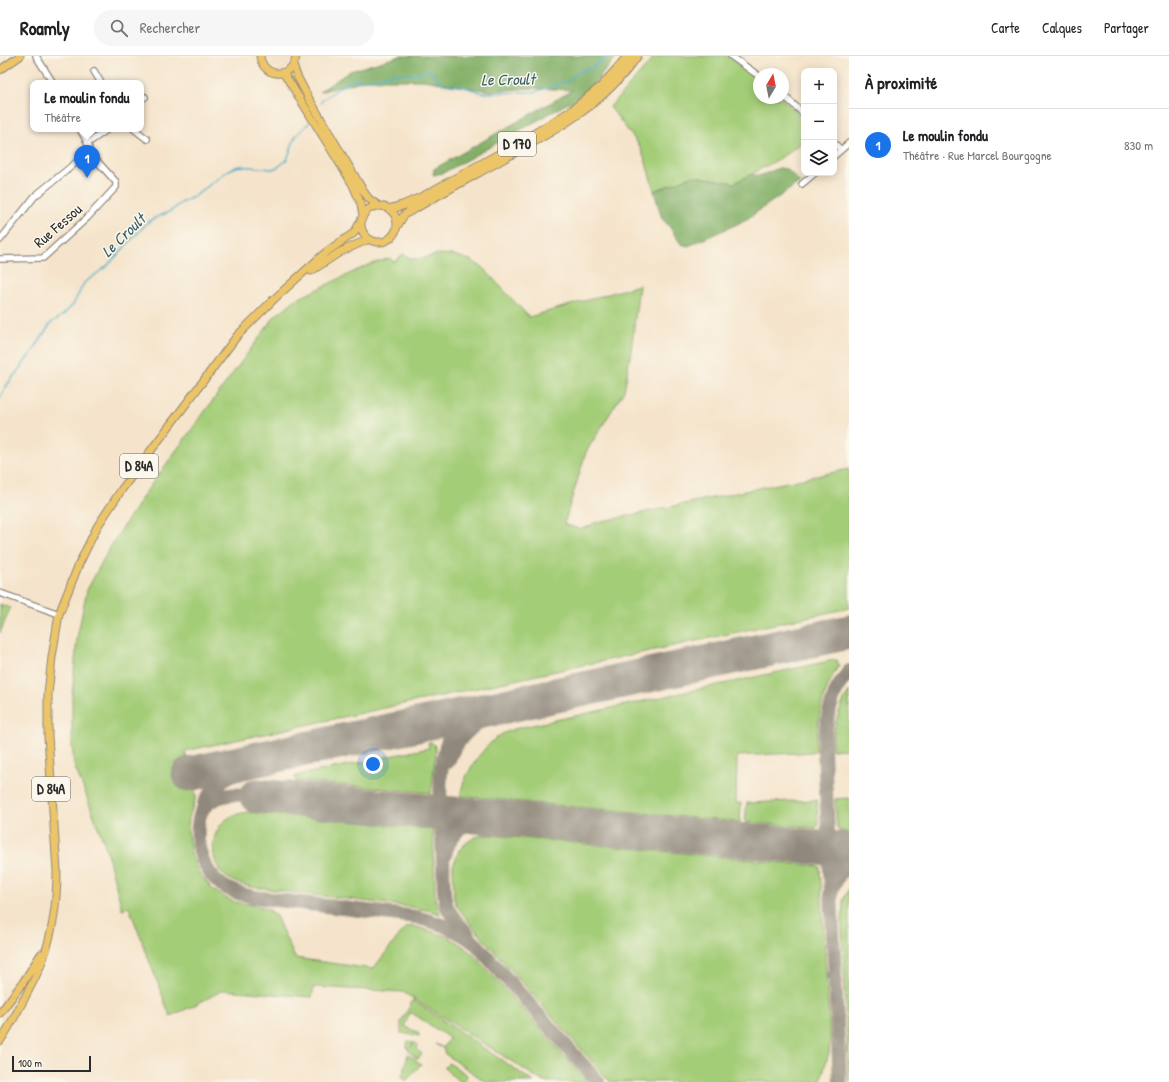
<!DOCTYPE html>
<html lang="fr">
<meta charset="utf-8">
<style>
:root{--surface:#fff;--page:#f6f6f6;--text:#202124;--muted:#757577;--line:#e0e0e0;--accent:#1a73e8}
body{margin:0;font-family:"Patrick Hand",sans-serif;background:var(--page);color:var(--text)}
.controls{position:absolute;right:12px;top:12px;display:grid;overflow:hidden;border-radius:8px;box-shadow:0 2px 10px #0003}
.controls button{width:36px;height:36px;display:grid;place-items:center;padding:0;border:0;border-bottom:1px solid var(--line);background:var(--surface);color:var(--text);font:20px sans-serif}
.compass{position:absolute;left:753px;top:12px;width:36px;height:36px;border-radius:50%;background:var(--surface);box-shadow:0 2px 10px #0003;rotate:10deg}
.scale{position:absolute;left:12px;bottom:10px;width:79px;box-sizing:border-box;padding-left:4px;border:2px solid #2b2b2b;border-top:0;font-size:11px;line-height:14px;white-space:nowrap;color:#2b2b2b;-webkit-text-stroke:3px #fbf7ec;paint-order:stroke}
.you{position:absolute;left:373px;top:708px;width:14px;height:14px;margin:-10px;border:3px solid #fff;border-radius:50%;background:#1a73e8;box-shadow:0 0 0 6px #1a73e833}
.badge{display:grid;place-items:center;width:26px;height:26px;border-radius:50%;background:var(--accent);color:#fff;font-size:13px;font-weight:700}
.pin{position:absolute;translate:-50% -33px;filter:drop-shadow(0 1px 2px #0008)}
.pin::after{content:'';position:absolute;top:21px;width:14px;height:12px;background:inherit;clip-path:polygon(0 0,100% 0,50% 100%)}
.popup{position:absolute;left:30px;top:24px;width:114px;height:52px;box-sizing:border-box;display:grid;place-content:center;border-radius:8px;background:var(--surface);filter:drop-shadow(0 1px 3px #0005);font-size:13px;white-space:nowrap;color:var(--muted)}
.popup b{font-size:15px;color:var(--text)}
.popup::after{content:'';position:absolute;left:50%;top:100%;margin-left:-8px;border:8px solid transparent;border-top-color:var(--surface)}
.list{margin:0;padding:0;list-style:none}
h2{display:flex;justify-content:space-between;align-items:center;height:52px;margin:0;padding:0 16px;font-size:17px}
h2 small{font-size:13px;font-weight:400;color:var(--muted)}
.list li{display:grid;grid-template-columns:26px 1fr auto;gap:12px;align-items:center;box-sizing:border-box;height:72px;padding:0 16px;border-top:1px solid var(--line)}
.list b{display:block;font-size:15px;white-space:nowrap}
.list p{margin:0;font-size:13px;white-space:nowrap;color:var(--muted)}
.list em{font-size:13px;font-style:normal;color:var(--muted)}
.icon{flex:none;width:22px;height:22px;fill:none;stroke:currentColor;stroke-width:2;stroke-linecap:round;stroke-linejoin:round}
.map{position:relative;flex:none;width:849px;height:1026px;overflow:hidden}
header{display:flex;align-items:center;gap:24px;box-sizing:border-box;height:56px;padding:0 20px;background:var(--surface);border-bottom:1px solid var(--line)}
header strong{font-size:19px}
nav{display:flex;gap:22px;margin-inline-start:auto;font-size:14px}
.search{width:280px;height:36px;background:var(--page);display:flex;align-items:center;gap:10px;box-sizing:border-box;padding:0 14px;border-radius:22px;color:var(--muted);font-size:15px}
main{display:flex}
aside{flex:1;background:var(--surface)}
.map>svg:first-child{display:block}
.green{fill:#a4cd78;stroke:#687c52}
.forest{fill:#83b068;stroke:#576e4a}
.lines{fill:none;stroke-linecap:round;stroke-linejoin:round}
.stream{stroke:#48adc8;stroke-width:1.5}
.taxiway{stroke:#90887b;stroke-width:14}
.runway{stroke:#90887b;stroke-width:35}
.minor-casing{stroke:#90887b;stroke-width:8}
.major-casing{stroke:#90887b;stroke-width:9}
.highway-casing{stroke:#90887b;stroke-width:10}
.minor{stroke:#fff;stroke-width:5.5}
.major{stroke:#edc569;stroke-width:7}
.highway{stroke:#edc569;stroke-width:8}
.labels{text-anchor:middle;stroke-width:3;stroke-linejoin:round;paint-order:stroke}
.shield{fill:#fbf7ec;stroke:#696865;stroke-width:1}
.shield-label{font-size:14px;font-weight:bold;fill:#2b2b2b}
.street-label{font-size:15px;fill:#2b2b2b;stroke:#fbf7ec}
.water-label{font-size:16px;font-style:italic;fill:#375f6a;stroke:#fbf7ec}
</style>
<header>
<strong>Roamly</strong>
<div class="search"><svg class="icon" aria-label="search" viewBox="0 0 24 24"><circle cx="10" cy="10" r="6"/><path d="M15 15l6 6"/></svg>Rechercher</div>
<nav><a>Carte</a><a>Calques</a><a>Partager</a></nav>
</header>
<main>
<div class="map">
<svg width="849" height="1026" viewBox="0 0 849 1026">
<rect width="100%" height="100%" fill="#fbf7ec"/>
<filter id="ink" filterUnits="userSpaceOnUse"><feTurbulence type="fractalNoise" baseFrequency=".025" numOctaves="2"/><feDisplacementMap in="SourceGraphic" scale="8" xChannelSelector="R" yChannelSelector="G"/><feConvolveMatrix kernelMatrix="1 2 1 2 8 2 1 2 1" color-interpolation-filters="sRGB"/></filter>
<filter id="wash" filterUnits="userSpaceOnUse"><feTurbulence type="fractalNoise" baseFrequency=".012" numOctaves="4" result="noise"/><feDisplacementMap in="SourceGraphic" scale="16" xChannelSelector="R" yChannelSelector="G"/><feGaussianBlur stdDeviation="0.9" result="paint"/><feColorMatrix in="noise" values="0 0 0 0 0 0 0 0 0 0 0 0 0 0 0 0 0 1.4 0 .05"/><feComposite in="paint" operator="in"/></filter>
<g filter="url(#wash)">
<rect width="100%" height="100%" fill="#f5e4cb"/>
<path class="green" d="M654,0H728L759,24V42H781L804,62V85L779,103L735,127L694,120L654,135L645,103L639,89L610,51L651,5Z
M403,198L412,203L423,202L439,198L454,199L470,204L482,211L529,261L639,229L631,295L624,335L586,396L564,468C577,472 582,476 594,467L849,413V552L185,695L196,741L189,762L188,773L191,798L195,809L199,817L213,834L226,842L235,846L266,852L275,858L295,902L373,913L405,872L413,870L449,881L464,891L475,900L587,1026H544L403,936L314,931L312,941L223,934L191,951L170,960L129,851L122,853L105,789L84,734L74,709L72,690V640L77,582L87,534L109,493L145,437L275,260L295,244L366,210L390,202L394,206Z
M0,548L10,552L0,577Z
M834,604H837L839,609C822,635 817,665 816,696L737,700L736,747H741L740,766L460,740C464,717 483,690 502,678C506,676 510,675 514,673Z
M849,635V693L832,694C833,673 838,653 849,635Z
M431,686C434,688 435,689 435,693H436L431,737L296,725L295,720L429,692L428,687Z
M849,742V776C844,776 839,776 837,771L835,743Z
M817,744L818,768L817,771L815,772L745,766L747,747Z
M248,756L433,773L435,842L440,858L431,855L412,851L251,831C240,828 229,825 221,816C208,799 211,772 230,761C235,758 242,757 248,756Z
M485,779H490L818,810L820,811L830,983L829,997L820,1026H610L472,870L457,850L454,843L453,810L459,794L466,787L475,781Z
M849,832V1026L842,869L843,844Z
M413,944L534,1026H486L445,998L443,992L435,988L443,992L449,983L448,981L412,957H410L405,968V971L417,976L419,978V980L401,977V966Z
M408,985L413,986L411,992L414,986L418,989L417,994L422,998L418,1003C412,998 404,994 408,985Z
M408,998L421,1008L406,1025L402,1021Z
M449,1007L467,1019L465,1026H460L444,1012Z"/>
<path class="forest" d="M400,0H617L596,26L574,44L443,117L433,119L434,113L573,34L533,32L490,35L423,24H365L319,36L350,15Z
M779,112L787,113L800,126L744,165L688,190L681,188L669,170L662,163L654,135L694,120L735,127L752,118L759,120Z"/>
<g class="lines">
<path class="stream" d="M321,47L322,44L333,36L347,26L358,23L365,24L393,18H414L429,14L443,28L465,31L483,37L534,36L568,25L578,16L589,13L609,0
M0,341L7,329L33,295L51,267L63,259L73,249L84,227L107,210L147,167L155,162L171,155L181,147L195,140L229,114L239,110L272,113L278,111L287,104L295,81L309,67"/>
<path class="taxiway" d="M448,706C458,677 482,662 508,650
M257,740C241,738 224,736 210,746C201,752 199,760 198,770C196,792 203,815 222,829C231,836 242,838 253,841L416,861C438,867 459,874 477,889L598,1026
M204,748C216,724 240,713 263,702
M445,799C448,785 457,771 472,765C478,763 484,763 491,761
M831,836L824,695C825,673 828,653 837,633C840,627 845,621 849,615
M468,878C461,870 452,862 447,851C442,838 444,818 443,803C442,768 435,717 448,685C453,670 465,663 478,656
M840,1026L831,836C835,824 840,816 849,807"/>
<path class="runway" d="M189,718L849,576
M257,740L849,794"/>
</g>
</g>
<g filter="url(#ink)">
<g class="lines">
<g class="minor-casing">
<path id="minor" d="M36,0L53,27
M731,0L759,20
M94,15L101,27
M783,39L804,58
M141,43L145,41
M134,73L147,83
M88,87L108,73
M834,87L841,94
M834,100L849,87
M802,128L815,117
M0,184L35,140L89,96
M0,203L43,202L87,162L116,131V126L89,96C90,87 84,81 80,73
M0,537L59,558"/>
</g>
<g class="major-casing">
<path id="major" d="M260,0C263,23 293,23 296,0
M293,10L297,20L308,41L364,136L369,143L379,150
M0,14L20,0
M283,17L289,25L353,129L361,148L363,159
M361 168a18 18 0 1 1 36 0a18 18 0 1 1-36 0Z
M398,169L404,159L410,155
M311,215L340,196L369,183
M0,957L22,928L41,898
M0,985C9,972 16,958 23,945C30,932 37,919 42,906C53,877 57,845 57,815L48,680V638L52,601L59,558L79,508L97,471L122,433L237,280L273,244L326,196L354,177L357,172L361,164"/>
</g>
<g class="highway-casing">
<path id="highway" d="M390,153L404,149L422,141L523,85L570,56L602,30L628,0
M410,155C443,136 476,118 508,100C559,72 603,48 637,0"/>
</g>
<use href="#minor" class="minor"/>
<use href="#major" class="major"/>
<use href="#highway" class="highway"/>
</g>
</g>
<g class="labels">
<g class="shield">
<rect x="498" y="76" width="38" height="24" rx="3"/>
<rect x="120" y="398" width="38" height="24" rx="3"/>
<rect x="32" y="721" width="38" height="24" rx="3"/>
</g>
<g class="shield-label">
<text x="517" y="93">D 170</text>
<text x="139" y="415">D 84A</text>
<text x="51" y="738">D 84A</text>
</g>
<g class="street-label">
<text transform="translate(58 170) rotate(-41)" y="5">Rue Fessou</text>
</g>
<g class="water-label">
<text transform="translate(508 23) rotate(-1)" y="6">Le Croult</text>
<text transform="translate(123 179) rotate(-44)" y="6">Le Croult</text>
</g>
</g>
</svg>
<div class="controls">
<button>+</button>
<button>−</button>
<button><svg class="icon" aria-label="layers" viewBox="0 0 24 24"><path d="M12 4l9 5-9 5-9-5zM3 14l9 5 9-5"/></svg></button>
</div>
<svg class="compass" viewBox="-18 -18 36 36"><path d="M0-13l5 13h-10z" fill="#e53935"/><path d="M0 13l5-13h-10z" fill="#757577"/></svg>
<div class="scale">100 m</div>
<div class="you"></div>
<div class="pin badge" style="left:87px;top:122px">1</div>
<div class="popup"><b>Le moulin fondu</b>Théâtre</div>
</div>
<aside>
<h2>À proximité<small></small></h2>
<ul class="list">
<li><span class="badge">1</span><div><b>Le moulin fondu</b><p>Théâtre · Rue Marcel Bourgogne</p></div><em>830 m</em></li>
</ul>
</aside>
</main>
